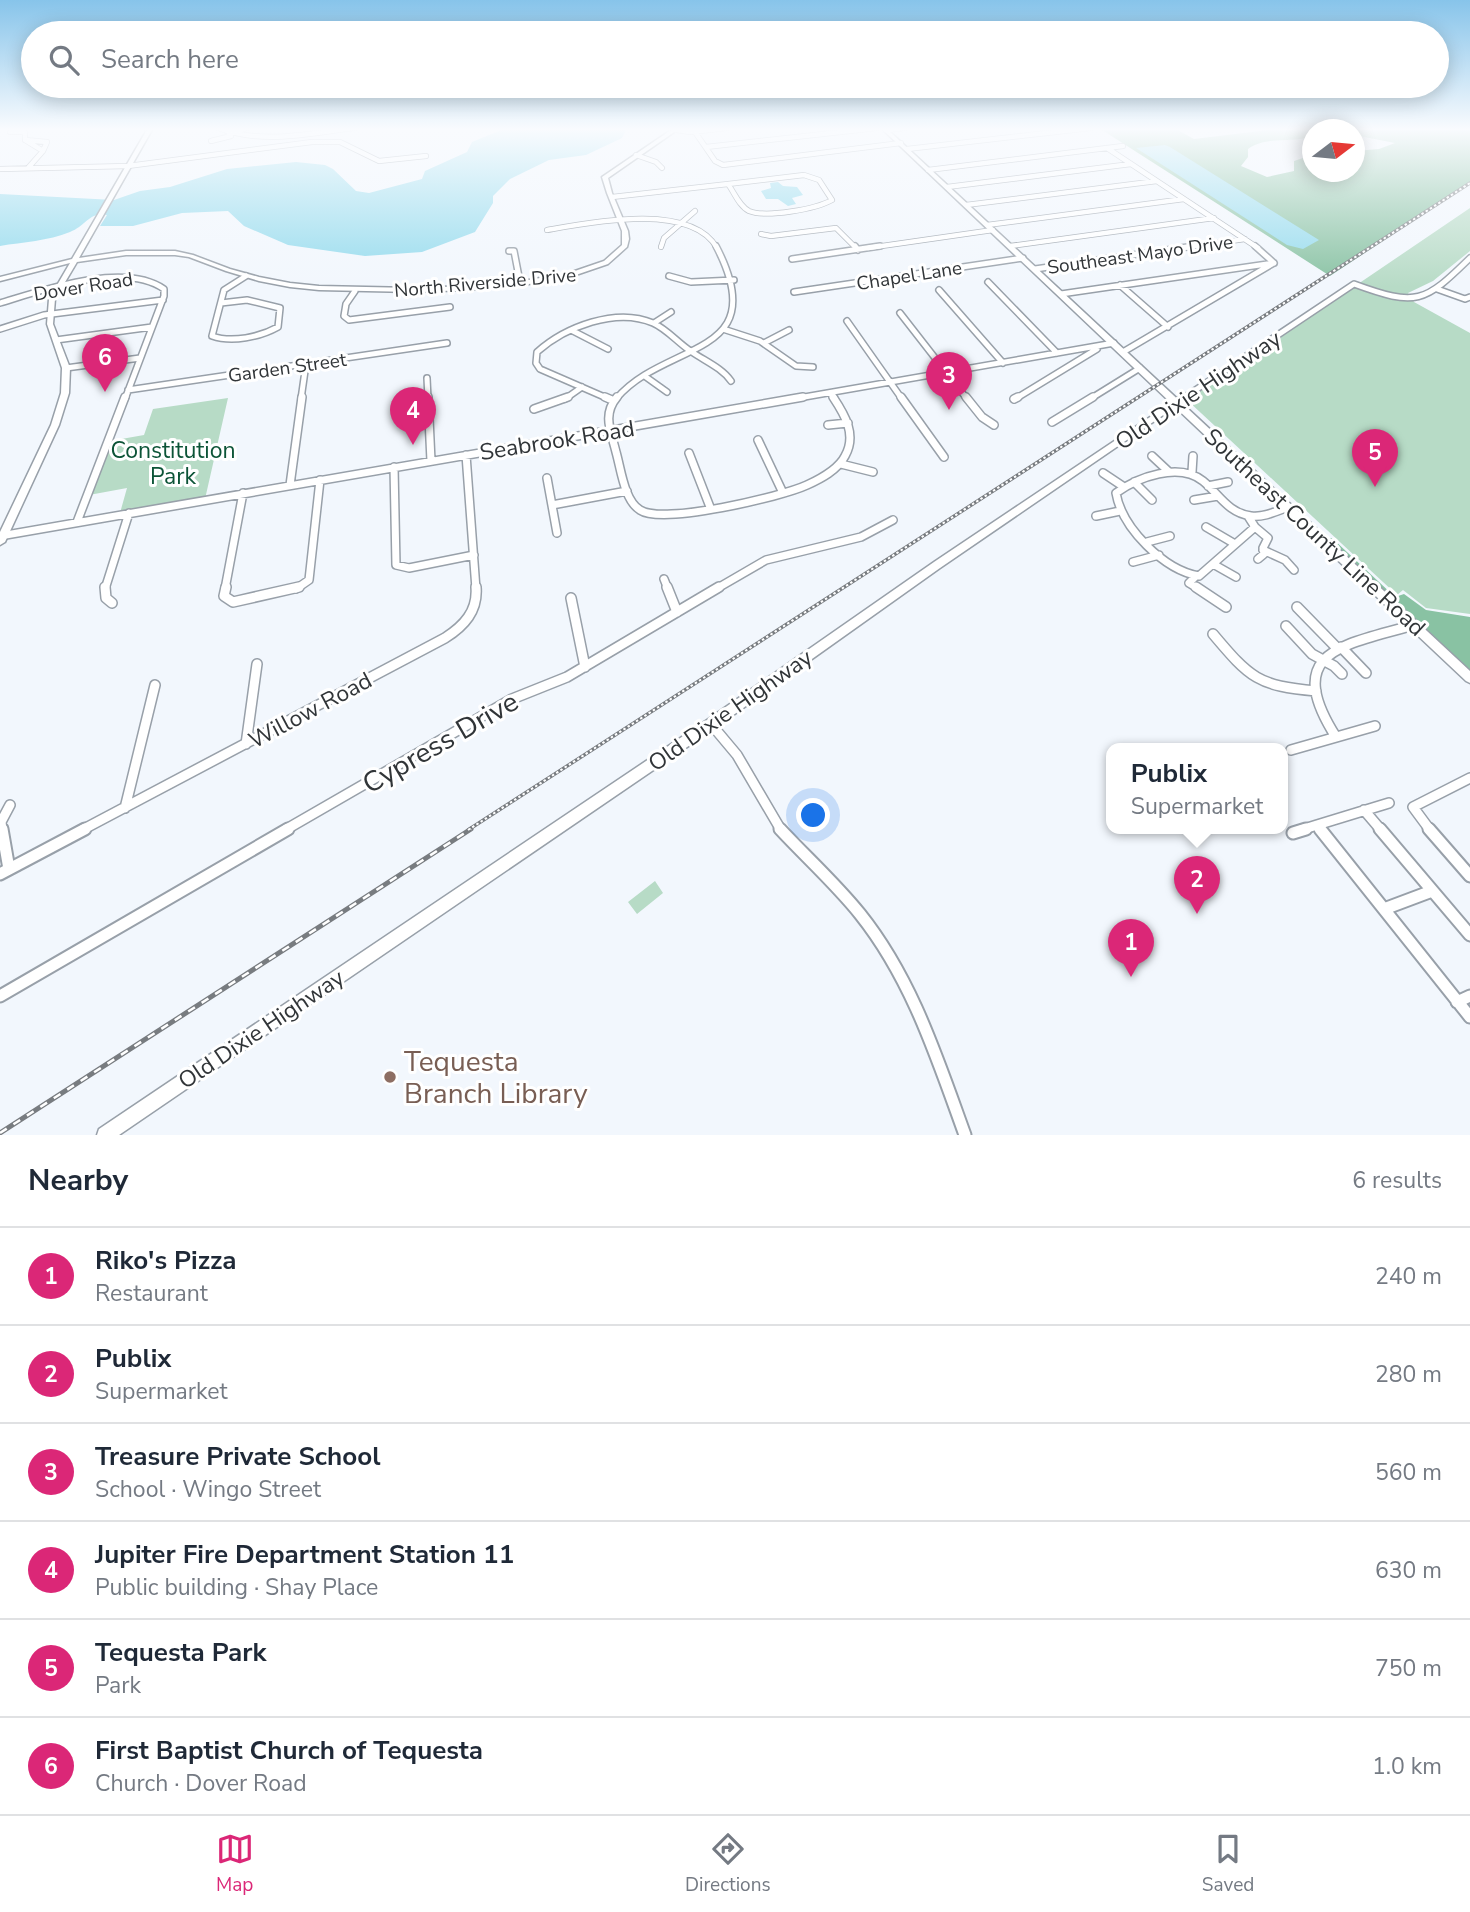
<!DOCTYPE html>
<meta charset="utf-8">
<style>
:root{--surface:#fff;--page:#f2f2f3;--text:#1f2937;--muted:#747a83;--line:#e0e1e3;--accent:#db2777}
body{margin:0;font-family:"Nunito Sans",sans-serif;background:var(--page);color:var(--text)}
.compass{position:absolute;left:1302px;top:119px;width:63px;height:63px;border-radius:50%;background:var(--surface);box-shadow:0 4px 18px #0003;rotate:74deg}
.you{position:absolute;left:814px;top:816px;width:24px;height:24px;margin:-18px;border:5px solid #fff;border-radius:50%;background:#1a73e8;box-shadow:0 0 0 10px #1a73e833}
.badge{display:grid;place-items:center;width:46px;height:46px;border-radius:50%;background:var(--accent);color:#fff;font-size:23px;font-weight:700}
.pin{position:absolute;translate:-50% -58px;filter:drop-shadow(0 2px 4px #0008)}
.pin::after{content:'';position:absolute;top:37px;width:24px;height:21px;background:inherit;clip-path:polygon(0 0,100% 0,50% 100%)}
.popup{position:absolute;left:1106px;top:743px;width:182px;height:91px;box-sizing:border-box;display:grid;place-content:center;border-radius:14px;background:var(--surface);filter:drop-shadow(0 2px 5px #0005);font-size:23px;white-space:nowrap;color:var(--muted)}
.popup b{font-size:26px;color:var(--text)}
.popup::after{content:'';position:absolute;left:50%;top:100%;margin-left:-14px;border:14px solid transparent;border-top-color:var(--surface)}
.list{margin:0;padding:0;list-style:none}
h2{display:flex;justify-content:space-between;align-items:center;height:91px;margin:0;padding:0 28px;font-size:30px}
h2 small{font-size:23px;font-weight:400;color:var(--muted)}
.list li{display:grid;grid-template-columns:46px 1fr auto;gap:21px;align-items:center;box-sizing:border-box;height:98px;padding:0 28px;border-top:2px solid var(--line)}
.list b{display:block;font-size:26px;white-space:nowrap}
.list p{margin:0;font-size:23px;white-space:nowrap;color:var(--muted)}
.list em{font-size:23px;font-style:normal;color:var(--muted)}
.icon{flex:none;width:38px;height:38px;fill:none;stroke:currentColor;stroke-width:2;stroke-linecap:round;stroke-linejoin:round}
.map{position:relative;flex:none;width:1470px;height:1135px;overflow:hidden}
.search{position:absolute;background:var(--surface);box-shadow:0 4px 18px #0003;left:21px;right:21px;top:21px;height:77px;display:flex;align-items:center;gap:18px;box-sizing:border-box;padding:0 24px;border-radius:38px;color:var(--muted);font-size:26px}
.sheet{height:679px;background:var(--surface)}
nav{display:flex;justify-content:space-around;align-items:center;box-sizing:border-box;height:98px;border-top:2px solid var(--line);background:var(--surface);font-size:19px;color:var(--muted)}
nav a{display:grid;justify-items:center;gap:4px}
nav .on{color:var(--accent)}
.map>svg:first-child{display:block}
.green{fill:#b7dbc6}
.forest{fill:#89c2a3}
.water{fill:#95dbed}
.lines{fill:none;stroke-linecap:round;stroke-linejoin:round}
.minor-far4-casing{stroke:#98a0a9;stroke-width:6}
.minor-far3-casing{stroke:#98a0a9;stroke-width:8}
.minor-far2-casing{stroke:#98a0a9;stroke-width:10}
.minor-far1-casing{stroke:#98a0a9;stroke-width:12}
.minor-casing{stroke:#98a0a9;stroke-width:15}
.tertiary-casing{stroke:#98a0a9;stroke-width:3}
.minor-far4{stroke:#fff;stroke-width:4.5}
.minor-far3{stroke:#fff;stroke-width:5}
.minor-far2{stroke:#fff;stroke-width:7}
.minor-far1{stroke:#fff;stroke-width:9}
.minor{stroke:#fff;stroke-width:11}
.tertiary{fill:#fff;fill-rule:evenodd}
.rail-far1-casing{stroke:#787c80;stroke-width:3.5}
.rail-casing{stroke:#787c80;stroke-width:5}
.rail-far1{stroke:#fff;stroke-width:2;stroke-dasharray:2.5;stroke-linecap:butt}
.rail{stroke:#fff;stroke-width:2.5;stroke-dasharray:8;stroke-linecap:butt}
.education-dot{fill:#8d6e63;stroke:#fff;stroke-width:2.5}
.labels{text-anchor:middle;stroke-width:6;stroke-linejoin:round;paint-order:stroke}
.far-street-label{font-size:19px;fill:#313538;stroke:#fff}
.street-label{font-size:23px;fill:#313538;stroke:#fff}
.park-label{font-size:23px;fill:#0c5437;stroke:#fff}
.near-street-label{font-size:28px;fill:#313538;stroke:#fff}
.near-education-label{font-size:28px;fill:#785e54;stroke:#fff;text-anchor:start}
</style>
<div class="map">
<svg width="1470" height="1135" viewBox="0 0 1470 1135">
<rect width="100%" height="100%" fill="#f2f7fd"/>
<path class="green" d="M1470,208V251L1433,281L1408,293L1414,302L1470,333V614L1426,608L1403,590L1397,595L1187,400Z
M228,398L205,499L120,513L127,488L89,495L110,441L144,435L153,409Z
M655,881L663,893L637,914L628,902Z"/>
<path class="forest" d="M1099,128H1174L1194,139L1284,128H1315L1312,136C1291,144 1268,135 1248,149V157L1241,166L1267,177L1294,171V161L1312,155V172H1354L1355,151L1379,149L1395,143L1359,136L1355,134L1354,130L1344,128H1470V183L1330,276Z
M1332,538L1395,597L1404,594L1426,610L1470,617V674L1326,539Z"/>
<path class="water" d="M506,128H627L622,138L586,155L549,160L510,179L493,196V203L475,232L422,252L365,256L288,245L244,226L228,211L182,213L133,226H100L107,215C90,211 86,226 70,232C48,241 23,242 0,246V194L114,200L140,191L170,187L227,169L296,162L325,165L333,169L356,191L369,193L422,179L425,171L467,152L472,142Z
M1165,145L1170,147L1319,240L1303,249L1287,245L1136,148Z
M778,182L783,186L797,187L803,195L792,198L796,204L788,206L778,199H766L761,191L771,188L770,183Z"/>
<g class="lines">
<g class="minor-far4-casing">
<path id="minor-far4" d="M218,128C263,145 309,133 355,128
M676,130L691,132L727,128
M886,130L905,128
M10,132H25V140L43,151L28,168
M695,132L715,161L723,165L901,143
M229,134L247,128
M25,140L47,142L43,151
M211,141L231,136
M706,147L877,128
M1107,148L1258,248
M907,149L1091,128
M636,155L656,162L662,168
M0,169L128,166L312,142H340L379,161L426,156
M928,170L1123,146
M804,175L819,180L832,200C816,209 766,218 749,211C739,206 734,192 728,184Z
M947,187L1131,164
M612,197L728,184
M966,205L1157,181
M987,225L1184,199
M547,230C592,222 691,202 717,248
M761,234L771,236L836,228L856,248
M1010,246L1214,218
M661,247L664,238L695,211
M868,248L993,230
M1182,248L1245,239"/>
</g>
<g class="minor-far3-casing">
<path id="minor-far3" d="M855,246L858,250
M1255,246L1274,263
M509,251H514L520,282
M792,259L880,246
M1035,269L1194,246
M669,276L691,282L734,280
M988,282L1057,353
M1120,285L1168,327
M1437,289L1465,299L1470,297
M939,290L1003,363
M355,291L346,304L344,316L349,320L450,307
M794,292L1023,258
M1061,294L1274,263
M0,303C43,290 124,261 164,289V296L125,399
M221,303L247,300L280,308L278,327C260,337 232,343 212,336L224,290L246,276
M900,313L967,399
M847,321L902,399
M654,323L671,312
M0,329L44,315L163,300
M723,329L760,341L796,366L813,367
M571,330L608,349
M56,340L152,327
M764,343L789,330
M1123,352L1272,264
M66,368L140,358
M646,377L667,392
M427,378L428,399
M128,390L447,343
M831,393L835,399
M301,399L306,364
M565,399L582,387
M609,399L540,369L536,363L537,352C565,327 616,307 653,323C667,329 679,344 692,352C705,361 722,368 731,381
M616,399C665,340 775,359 716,246
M793,399L1114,343
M1015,399L1097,349
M1090,399L1140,368
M1182,399L1354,284C1417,307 1424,303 1470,258"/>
</g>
<g class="minor-far2-casing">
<path id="minor-far2" d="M428,397L431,461
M605,397L612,400
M617,397C602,415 611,431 616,452C621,469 624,500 640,510C662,525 781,497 807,485C820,479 838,470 845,456C857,435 845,415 833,397
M901,397L944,457
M966,397L982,417L994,425
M1014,399L1018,397
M1177,402L1185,397
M534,409L568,397
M1052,422L1093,397
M828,425L848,423
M758,440L783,493
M689,453L710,507
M466,455L476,589
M1152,456L1168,471
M841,464L873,472
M394,467L396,565L409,568L474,555
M1192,472L1193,456
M1103,473L1124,487
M547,478L557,533
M1134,482L1152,500
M290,485L302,397
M1208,486L1228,482
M1194,500L1218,496
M552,505L627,491
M1096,516L1120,511
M1248,516L1255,527L1268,538L1263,548L1264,554L1258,559
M77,522L125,397
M1206,527L1235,544
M1255,527L1199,576C1164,570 1122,528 1116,493C1138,477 1179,462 1203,481C1219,494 1228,513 1251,516C1263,518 1277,511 1288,507
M0,536L803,397
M1147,542L1170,536
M1263,550L1285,560L1294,570
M1133,562L1159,555
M1213,564L1236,577
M1195,577L1189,583L1199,589
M664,579L668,589
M105,589L129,513
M225,589L243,493
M296,589L309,580L320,480
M716,589L766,560L861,537L893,520"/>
</g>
<g class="minor-far1-casing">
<path id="minor-far1" d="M105,587L106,598L112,603
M226,587L224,596L233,602L299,587
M667,587L677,612
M1196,587L1226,607
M571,598L585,667
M1297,607L1337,648
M1286,626L1312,654L1334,666L1342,674
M1213,634C1250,678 1258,686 1316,691
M1341,647L1366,673
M711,724L737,755L781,830
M1336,737C1280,649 1347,645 1413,625
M246,744L257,664
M1291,750L1375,726
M125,808L155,685
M1364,810L1381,830
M2,830L1,822L10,805
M82,830L445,638C464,626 478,611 476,587
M285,830L512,699L567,677L719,587
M1301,830L1317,825
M1321,830L1317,825L1389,803
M1430,830L1413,807L1470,778"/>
</g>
<g class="minor-casing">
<path id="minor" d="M2,829L9,869
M780,829C806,857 836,884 860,914C912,979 937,1058 965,1135
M1320,829L1470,1017
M1380,829L1470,935
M1429,829L1470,876
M1293,833L1306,829
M0,874L85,829
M1384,909L1432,891
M0,996L288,829
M1457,1002L1470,996"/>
</g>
<g class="tertiary-casing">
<path id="tertiary" d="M148,128H153L79,258L126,251H175L193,255L230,269L259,277L290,283L319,286L413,288L469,286L523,281L569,273L604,261L622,245V231L607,193L602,177L674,128H680L608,178L612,193L628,231L629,239L627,247L608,264L570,277L523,285L469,290L413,292L319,290L290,287L259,281L226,271L189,257L175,255H126L77,262L55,299L53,324L70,368L69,393L59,425L5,542L0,545V532L51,425L61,393L62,368L47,324L49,299L70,263L0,281V277L72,259Z
M881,128H886L1470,671V683L1466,681L1175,407L940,568L715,728L119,1135H97L99,1129L707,720L934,562L1171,403Z"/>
</g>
<use href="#minor-far4" class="minor-far4"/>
<use href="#minor-far3" class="minor-far3"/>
<use href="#minor-far2" class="minor-far2"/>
<use href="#minor-far1" class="minor-far1"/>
<use href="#minor" class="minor"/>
<use href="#tertiary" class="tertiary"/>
<g class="rail-far1-casing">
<path id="rail-far1" d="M468,830L1470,183"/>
</g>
<g class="rail-casing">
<path id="rail" d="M0,1133L471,829"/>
</g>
<use href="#rail-far1" class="rail-far1"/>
<use href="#rail" class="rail"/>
</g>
<linearGradient id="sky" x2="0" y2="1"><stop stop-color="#87c4ea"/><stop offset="0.45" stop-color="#f9fbfe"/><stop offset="1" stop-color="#f9fbfe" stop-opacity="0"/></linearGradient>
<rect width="1470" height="287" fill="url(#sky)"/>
<circle class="education-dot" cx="390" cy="1077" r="7"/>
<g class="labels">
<g class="far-street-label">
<text transform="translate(1140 254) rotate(-8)" y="7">Southeast Mayo Drive</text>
<text transform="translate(909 275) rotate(-9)" y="7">Chapel Lane</text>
<text transform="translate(485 282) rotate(-5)" y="7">North Riverside Drive</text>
<text transform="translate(83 286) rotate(-9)" y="7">Dover Road</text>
<text transform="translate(287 367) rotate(-8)" y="7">Garden Street</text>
</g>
<g class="street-label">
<text transform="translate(1198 390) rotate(-34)" y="8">Old Dixie Highway</text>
<text transform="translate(557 440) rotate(-9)" y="8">Seabrook Road</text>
<text transform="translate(1315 532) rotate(43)" y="8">Southeast County Line Road</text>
<text transform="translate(310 710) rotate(-28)" y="8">Willow Road</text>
<text transform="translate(730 710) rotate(-35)" y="8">Old Dixie Highway</text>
<text transform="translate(261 1029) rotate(-34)" y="8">Old Dixie Highway</text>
</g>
<g class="park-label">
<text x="173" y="458">Constitution<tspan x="173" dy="26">Park</tspan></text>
</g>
<g class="near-street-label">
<text transform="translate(440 742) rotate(-30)" y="10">Cypress Drive</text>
</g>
<g class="near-education-label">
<text x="404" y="1071">Tequesta<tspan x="404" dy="32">Branch Library</tspan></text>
</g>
</g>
</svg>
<svg class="compass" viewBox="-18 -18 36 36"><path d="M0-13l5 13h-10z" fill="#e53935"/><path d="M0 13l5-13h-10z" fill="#747a83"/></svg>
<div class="you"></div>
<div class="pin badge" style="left:1131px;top:977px">1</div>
<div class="pin badge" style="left:1197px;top:914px">2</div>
<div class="popup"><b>Publix</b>Supermarket</div>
<div class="pin badge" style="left:949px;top:410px">3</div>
<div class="pin badge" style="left:413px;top:445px">4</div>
<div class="pin badge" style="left:1375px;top:487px">5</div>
<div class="pin badge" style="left:105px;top:392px">6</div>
<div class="search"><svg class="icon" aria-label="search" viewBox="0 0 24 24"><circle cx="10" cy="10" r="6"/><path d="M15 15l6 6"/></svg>Search here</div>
</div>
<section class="sheet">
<h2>Nearby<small>6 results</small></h2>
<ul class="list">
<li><span class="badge">1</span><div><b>Riko's Pizza</b><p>Restaurant</p></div><em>240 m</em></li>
<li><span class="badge">2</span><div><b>Publix</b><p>Supermarket</p></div><em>280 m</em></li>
<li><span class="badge">3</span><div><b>Treasure Private School</b><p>School · Wingo Street</p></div><em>560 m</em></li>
<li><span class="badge">4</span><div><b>Jupiter Fire Department Station 11</b><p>Public building · Shay Place</p></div><em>630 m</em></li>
<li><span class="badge">5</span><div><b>Tequesta Park</b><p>Park</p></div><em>750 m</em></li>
<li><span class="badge">6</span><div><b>First Baptist Church of Tequesta</b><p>Church · Dover Road</p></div><em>1.0 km</em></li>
</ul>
</section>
<nav>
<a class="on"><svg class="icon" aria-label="map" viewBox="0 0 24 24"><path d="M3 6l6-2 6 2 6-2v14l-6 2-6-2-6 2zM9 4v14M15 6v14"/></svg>Map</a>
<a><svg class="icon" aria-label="directions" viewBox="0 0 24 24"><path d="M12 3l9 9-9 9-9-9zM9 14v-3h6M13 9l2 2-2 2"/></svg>Directions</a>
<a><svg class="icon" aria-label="saved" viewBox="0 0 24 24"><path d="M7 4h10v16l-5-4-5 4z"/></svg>Saved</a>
</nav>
